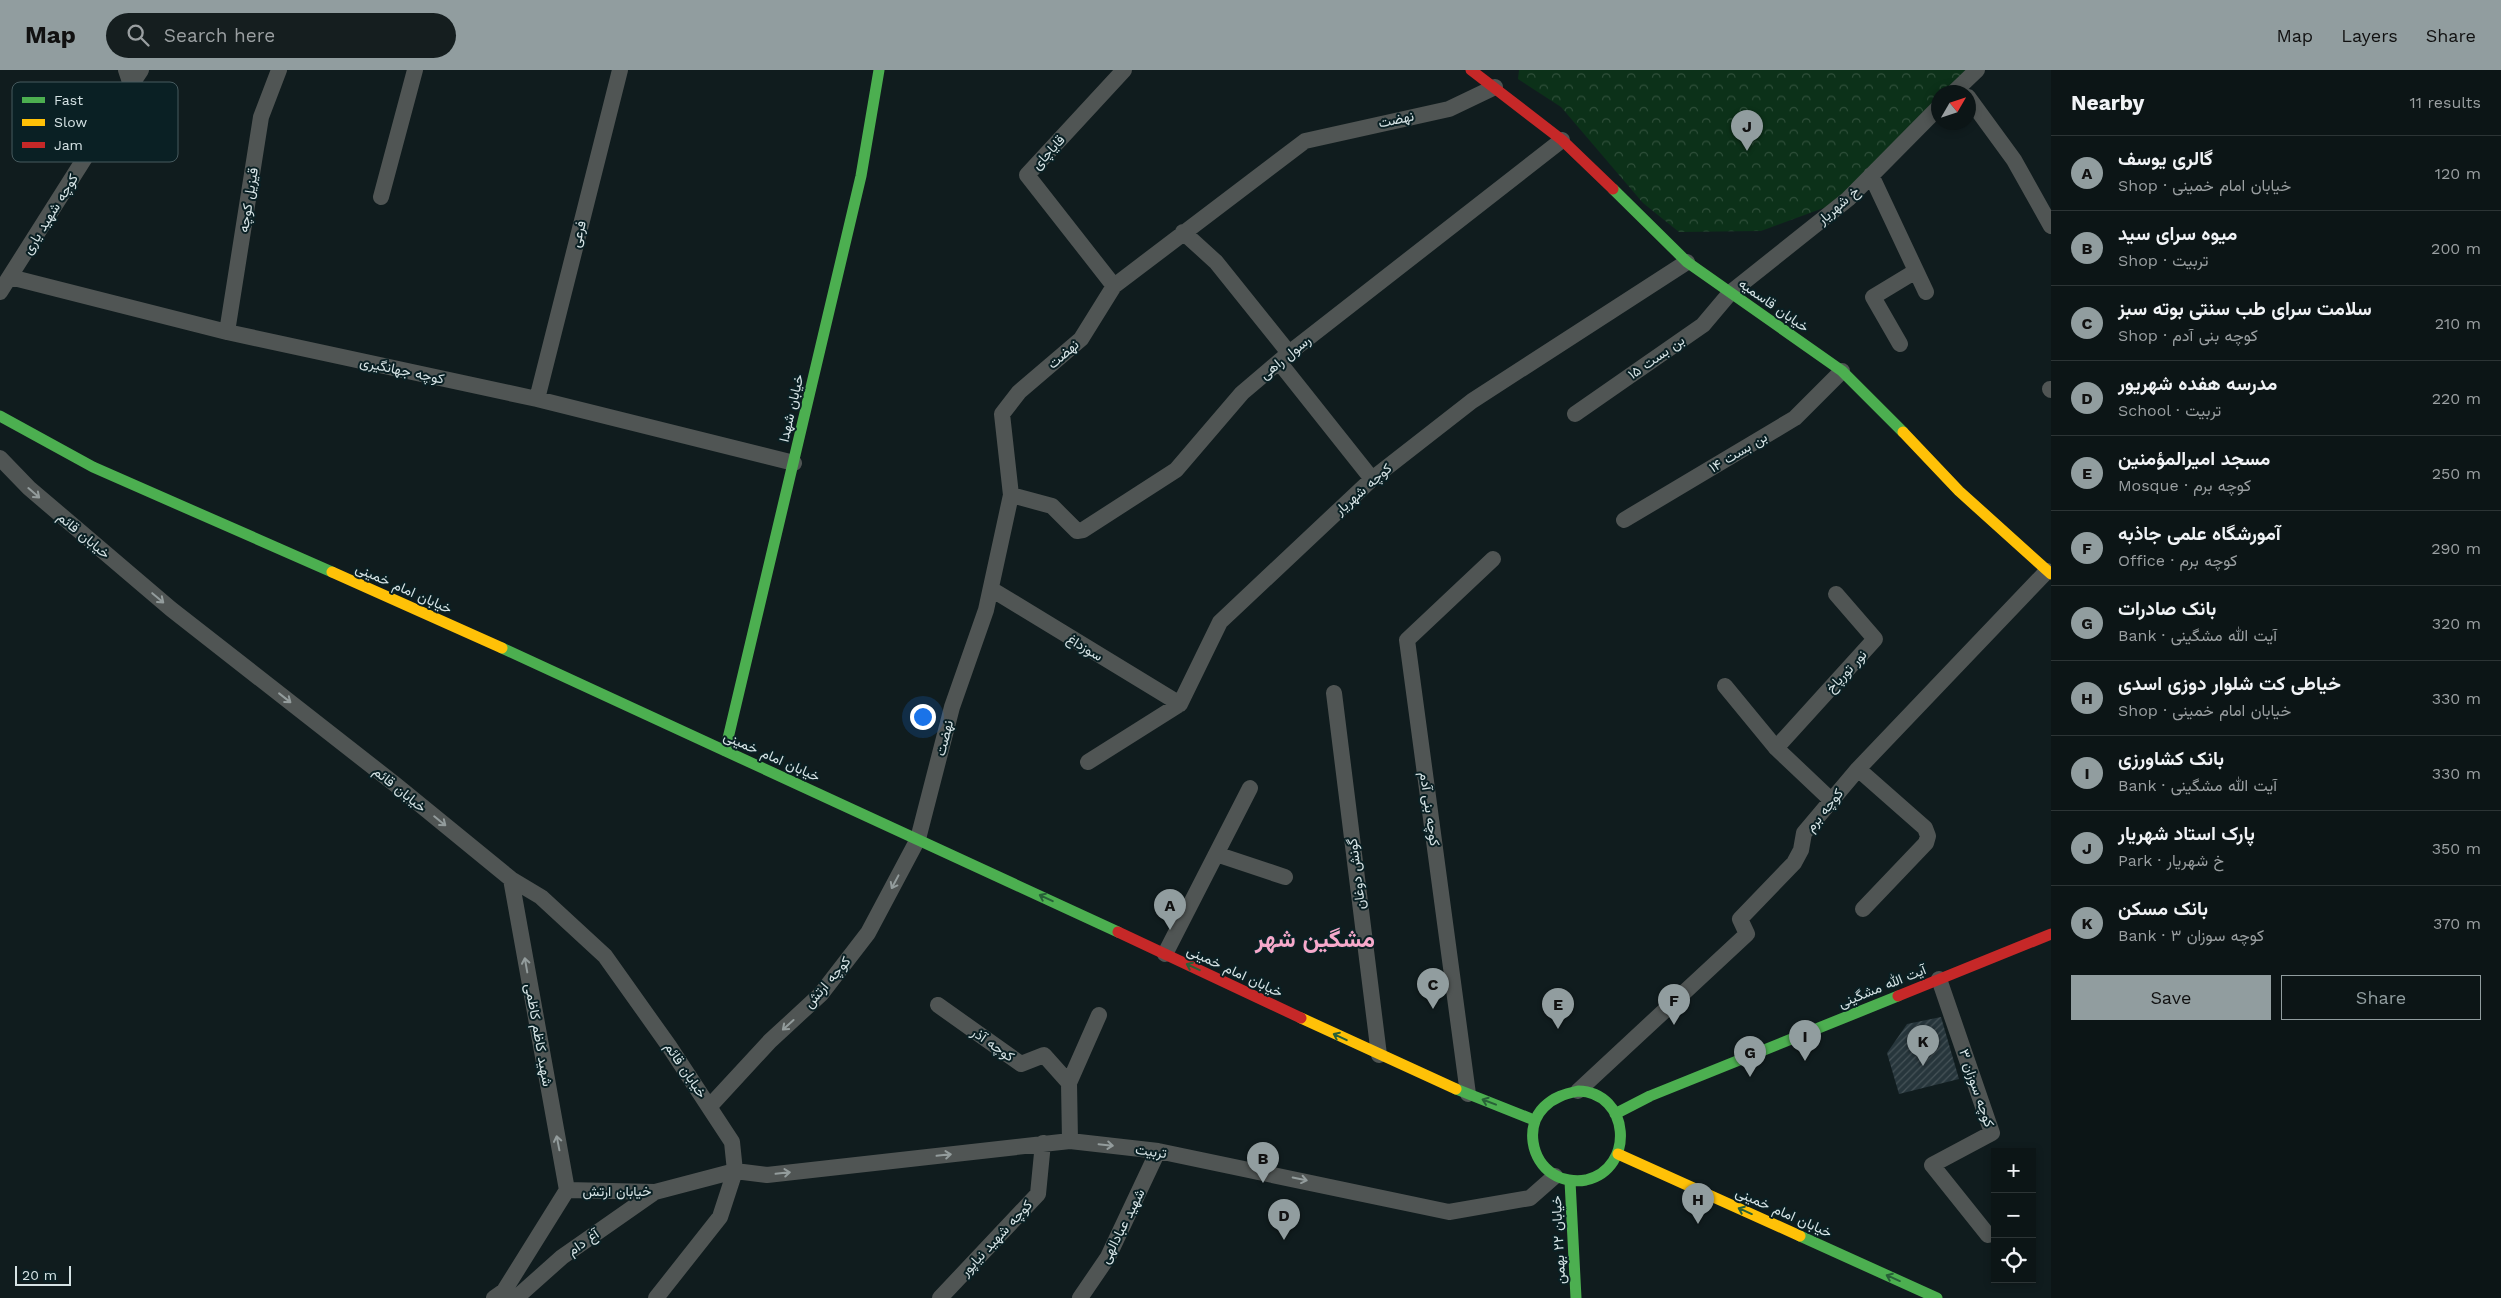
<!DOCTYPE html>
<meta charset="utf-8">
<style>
:root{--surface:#0c1516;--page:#151e1f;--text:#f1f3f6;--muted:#9a9fa1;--line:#2c3435;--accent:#919d9f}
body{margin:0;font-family:"Work Sans",Vazirmatn,sans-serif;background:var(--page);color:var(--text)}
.controls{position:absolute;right:15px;bottom:15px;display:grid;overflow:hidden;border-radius:0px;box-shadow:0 2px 8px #0003}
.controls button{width:45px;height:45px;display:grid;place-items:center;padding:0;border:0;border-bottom:1px solid var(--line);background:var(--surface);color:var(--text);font:25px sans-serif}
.compass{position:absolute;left:1931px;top:15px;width:45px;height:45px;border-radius:50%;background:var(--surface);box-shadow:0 2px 8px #0003;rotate:51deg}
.scale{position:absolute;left:15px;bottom:12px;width:56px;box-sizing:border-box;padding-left:5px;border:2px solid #d6e3e5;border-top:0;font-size:14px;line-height:18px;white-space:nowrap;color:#d6e3e5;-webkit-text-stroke:4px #0a2024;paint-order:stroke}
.you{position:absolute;left:922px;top:646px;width:18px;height:18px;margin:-12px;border:4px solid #fff;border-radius:50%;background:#1a73e8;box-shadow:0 0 0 8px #1a73e833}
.badge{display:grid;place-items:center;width:32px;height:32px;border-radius:50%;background:var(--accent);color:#111;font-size:16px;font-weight:700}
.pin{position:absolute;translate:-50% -41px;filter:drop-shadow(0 1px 2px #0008)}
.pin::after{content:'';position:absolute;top:26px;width:18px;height:15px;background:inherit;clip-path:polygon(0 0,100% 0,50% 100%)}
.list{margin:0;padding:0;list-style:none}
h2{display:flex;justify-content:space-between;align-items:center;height:65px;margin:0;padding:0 20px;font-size:21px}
h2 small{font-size:16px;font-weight:400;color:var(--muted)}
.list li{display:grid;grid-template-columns:32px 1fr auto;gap:15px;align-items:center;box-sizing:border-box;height:75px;padding:0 20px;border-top:1px solid var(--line)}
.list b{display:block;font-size:19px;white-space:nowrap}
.list p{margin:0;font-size:16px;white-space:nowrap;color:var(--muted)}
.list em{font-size:16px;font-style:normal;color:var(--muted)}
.actions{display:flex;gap:10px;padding:15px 20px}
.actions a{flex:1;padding:11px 0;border:1px solid var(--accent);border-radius:0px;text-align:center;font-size:18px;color:var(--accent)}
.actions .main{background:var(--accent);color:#111}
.icon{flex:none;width:28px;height:28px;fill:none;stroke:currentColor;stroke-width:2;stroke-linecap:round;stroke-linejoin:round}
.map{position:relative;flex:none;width:2051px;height:1228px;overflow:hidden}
header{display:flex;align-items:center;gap:30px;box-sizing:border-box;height:70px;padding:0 25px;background:var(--accent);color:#111}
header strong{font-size:24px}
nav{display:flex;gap:28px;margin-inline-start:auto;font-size:18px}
.search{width:350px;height:45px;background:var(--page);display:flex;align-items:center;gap:12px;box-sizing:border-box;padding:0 18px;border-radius:28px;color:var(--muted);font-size:19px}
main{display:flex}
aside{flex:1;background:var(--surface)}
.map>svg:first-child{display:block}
.forest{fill:url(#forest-crowns)}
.building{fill:url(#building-hatch)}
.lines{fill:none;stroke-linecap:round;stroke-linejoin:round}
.street{stroke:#505554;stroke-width:16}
.fast{stroke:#4caf50;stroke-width:11}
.slow{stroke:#ffc107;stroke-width:11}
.jam{stroke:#c62828;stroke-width:11}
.oneway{stroke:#939c9c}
.oneway2{stroke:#286038}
.labels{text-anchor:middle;stroke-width:4;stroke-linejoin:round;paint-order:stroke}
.street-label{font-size:14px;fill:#d6e3e5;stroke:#0a2024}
.town-label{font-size:24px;font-weight:bold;fill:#f6a9cb;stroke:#0a2024}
.key{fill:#0a2024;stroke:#475a5e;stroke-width:1}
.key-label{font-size:14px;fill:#d6e3e5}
</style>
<header>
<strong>Map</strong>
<div class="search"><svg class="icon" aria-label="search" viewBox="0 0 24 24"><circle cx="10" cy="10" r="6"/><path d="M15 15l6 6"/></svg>Search here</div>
<nav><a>Map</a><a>Layers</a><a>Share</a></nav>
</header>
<main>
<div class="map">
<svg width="2051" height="1228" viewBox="0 0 2051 1228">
<defs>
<pattern id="forest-crowns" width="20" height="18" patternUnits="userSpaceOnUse" patternTransform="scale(1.25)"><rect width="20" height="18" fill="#0c3119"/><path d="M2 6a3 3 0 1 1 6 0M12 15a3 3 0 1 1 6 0" fill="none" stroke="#2f4f3a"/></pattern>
<pattern id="building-hatch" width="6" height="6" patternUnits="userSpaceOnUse" patternTransform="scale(1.25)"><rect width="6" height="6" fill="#27363c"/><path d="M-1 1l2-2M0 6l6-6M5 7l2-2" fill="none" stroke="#465358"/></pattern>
</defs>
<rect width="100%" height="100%" fill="#101c1e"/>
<path class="forest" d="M1519,0H1977L1954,22H1938V38L1848,129L1761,161L1679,162L1643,133L1561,37L1518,9Z"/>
<path class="building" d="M1941,947L1959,1009L1899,1024L1887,983L1907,954Z"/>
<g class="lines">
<path class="street" d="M131,15L141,0
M1954,22L1977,0
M1968,27L2014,90L2051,156
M1871,105L1926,222
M381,127L415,0
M1183,162L1216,192L1289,283
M10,207L227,262L537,329L794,393
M1114,216L1027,105L1124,0
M0,222L131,15L126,0
M227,262L261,47L279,0
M1900,274L1873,227L1916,201
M1279,292L1372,409
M2050,319L2051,320
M537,329L620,0
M1575,344L1703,255L1730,223L1848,129L1938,38
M0,388L29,418L171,539L396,715L511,809L541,827L605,886L669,976L732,1072L735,1101L720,1147L656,1228
M1011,425L1052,436L1077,461L1083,460L1176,400L1242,323L1289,283L1562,70
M1624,450L1795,348L1842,301
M991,519L1180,634
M1725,616L1776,678L1832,731
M1334,623L1379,985
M1776,678L1875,569L1836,524
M1088,692L1180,634L1220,552L1372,409L1472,331L1687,192
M1858,699L1925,758L1928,766L1926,773L1863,839
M1216,784L1285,807
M511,809L567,1120
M1165,884L1250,718
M1939,909L1992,1063L1932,1095L1988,1165
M938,935L1021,994L1044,985L1069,1013
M1578,1021L1747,864L1740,849L1794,793L1801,780L1804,763L1858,699L2047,501
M1468,1024L1407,570L1493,489
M710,1036L770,971L821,924L868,863L918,769L952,637L986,540L1011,425L1002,344L1019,322L1081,269L1114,216L1305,71L1449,39L1495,17
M1070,1071L1069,1013L1099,945
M567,1120L655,1122L735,1101L767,1105L1070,1071L1158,1081L1449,1142L1530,1128L1555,1106
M494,1228L504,1221L567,1120
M516,1228L562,1187L655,1122
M940,1228L1038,1124L1043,1073
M1080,1228L1108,1187L1158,1081"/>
<path class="fast" d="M1613,119L1687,192L1842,301L1903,362
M0,346L93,397L332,502
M502,578L1118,862
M725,681L861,106L879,0
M1456,1019L1534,1050
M1578,1021C1630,1022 1636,1098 1586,1110C1575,1112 1562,1110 1553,1104C1531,1090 1525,1056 1544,1037C1554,1027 1565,1024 1578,1021Z
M1615,1044L1650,1026L1898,926
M1570,1111L1576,1228
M1800,1166L1937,1228"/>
<path class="slow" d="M1903,362L1959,421L2051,504
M332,502L502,578
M1301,948L1456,1019
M1618,1084L1800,1166"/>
<path class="jam" d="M1471,0L1562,70L1613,119
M1118,862L1301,948
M1898,926L2051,864"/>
</g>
<defs><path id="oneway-shaft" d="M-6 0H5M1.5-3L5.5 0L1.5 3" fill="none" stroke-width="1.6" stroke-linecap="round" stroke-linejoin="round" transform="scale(1.25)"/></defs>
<g class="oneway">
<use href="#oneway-shaft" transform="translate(34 423) rotate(41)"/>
<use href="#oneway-shaft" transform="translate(158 528) rotate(40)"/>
<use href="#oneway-shaft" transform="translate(285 628) rotate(38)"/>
<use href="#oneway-shaft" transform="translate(440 751) rotate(39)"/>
<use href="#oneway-shaft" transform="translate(895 812) rotate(118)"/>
<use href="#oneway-shaft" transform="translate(526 895) rotate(-100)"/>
<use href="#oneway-shaft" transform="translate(788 955) rotate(138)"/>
<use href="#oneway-shaft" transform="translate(558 1073) rotate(-101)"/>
<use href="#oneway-shaft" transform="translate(1106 1075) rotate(6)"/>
<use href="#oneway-shaft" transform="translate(944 1085) rotate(-6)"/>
<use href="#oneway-shaft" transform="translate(783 1103) rotate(-6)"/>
<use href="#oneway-shaft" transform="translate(1300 1109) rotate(12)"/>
</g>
<g class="oneway2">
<use href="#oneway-shaft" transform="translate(1046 828) rotate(-155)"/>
<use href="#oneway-shaft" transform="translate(1193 897) rotate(-155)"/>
<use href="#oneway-shaft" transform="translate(1340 967) rotate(-155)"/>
<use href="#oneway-shaft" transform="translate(1489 1032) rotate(-159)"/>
<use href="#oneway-shaft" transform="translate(1745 1141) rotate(-156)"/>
<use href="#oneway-shaft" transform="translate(1893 1208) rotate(-156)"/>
</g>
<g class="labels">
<g class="street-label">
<text transform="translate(1396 49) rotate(-12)" y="5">نهضت</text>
<text transform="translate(1048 82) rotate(-47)" y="5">قایاچای</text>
<text transform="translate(248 130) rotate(-81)" y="5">قیزیل کوچه</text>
<text transform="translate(1838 135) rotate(-41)" y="5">خ شهریار</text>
<text transform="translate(50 144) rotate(-58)" y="5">کوچه شهید یاری</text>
<text transform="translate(578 164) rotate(-76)" y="5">فرعی</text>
<text transform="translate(1774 235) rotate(35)" y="5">خیابان قاسمیه</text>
<text transform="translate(1063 284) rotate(-41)" y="5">نهضت</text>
<text transform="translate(1285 287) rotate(-39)" y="5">رسول راهی</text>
<text transform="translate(1656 287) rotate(-35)" y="5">بن بست ۱۵</text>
<text transform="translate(402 300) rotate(12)" y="5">کوچه جهانگیری</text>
<text transform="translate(791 338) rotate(-77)" y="5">خیابان شهدا</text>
<text transform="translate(1738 382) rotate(-31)" y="5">بن بست ۱۴</text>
<text transform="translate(1363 419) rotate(-41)" y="5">کوچه شهریار</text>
<text transform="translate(84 465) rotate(40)" y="5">خیابان قائم</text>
<text transform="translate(404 518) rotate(24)" y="5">خیابان امام خمینی</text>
<text transform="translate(1085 577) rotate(31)" y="5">سوزداغ</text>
<text transform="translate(1846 601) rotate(-47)" y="5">نور تورپاخ</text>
<text transform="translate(944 668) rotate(-76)" y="5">نهضت</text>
<text transform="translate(772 686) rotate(24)" y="5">خیابان امام خمینی</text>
<text transform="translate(400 719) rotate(39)" y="5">خیابان قائم</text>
<text transform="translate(1430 739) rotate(82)" y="5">کوچه بنی آدم</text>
<text transform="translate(1824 740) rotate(-51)" y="5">کوچه برم</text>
<text transform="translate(1356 804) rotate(-97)" y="5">گونش دوغان</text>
<text transform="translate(1235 901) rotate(25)" y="5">خیابان امام خمینی</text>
<text transform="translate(827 912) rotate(-49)" y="5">کوچه ارتش</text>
<text transform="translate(1882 916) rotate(-22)" y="5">آیت الله مشگینی</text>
<text transform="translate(539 965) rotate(80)" y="5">شهید کاظم کاظمی</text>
<text transform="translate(993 974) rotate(35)" y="5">کوچه آذر</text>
<text transform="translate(686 1000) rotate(56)" y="5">خیابان قائم</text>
<text transform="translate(1977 1018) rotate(71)" y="5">کوچه سوزان ۳</text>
<text transform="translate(1151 1081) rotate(8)" y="5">تربیت</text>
<text x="617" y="1126">خیابان ارتش</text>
<text transform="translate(1784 1142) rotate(24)" y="5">خیابان امام خمینی</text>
<text transform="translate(1122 1156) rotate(-63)" y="5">شهید عبادالهی</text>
<text transform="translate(996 1168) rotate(-47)" y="5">کوچه شهید نیاپور</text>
<text transform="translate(1558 1170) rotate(-93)" y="5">خیابان ۲۲ بهمن</text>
<text transform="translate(583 1172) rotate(-35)" y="5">آغ دام</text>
</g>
<g class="town-label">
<text x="1315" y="877">مشگین شهر</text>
</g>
</g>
<rect x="12" y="12" width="166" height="80" rx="8" class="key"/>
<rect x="22" y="27" width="23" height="6" fill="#4caf50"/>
<rect x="22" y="49" width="23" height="7" fill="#ffc107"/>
<rect x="22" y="72" width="23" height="6" fill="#c62828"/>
<g class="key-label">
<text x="54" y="35">Fast</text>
<text x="54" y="57">Slow</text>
<text x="54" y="80">Jam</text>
</g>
</svg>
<div class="controls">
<button>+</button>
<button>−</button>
<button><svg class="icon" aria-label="locate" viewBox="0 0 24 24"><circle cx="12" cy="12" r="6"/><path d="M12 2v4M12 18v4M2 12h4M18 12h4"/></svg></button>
</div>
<svg class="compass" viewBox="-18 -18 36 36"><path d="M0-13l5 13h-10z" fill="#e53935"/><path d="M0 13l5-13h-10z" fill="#9a9fa1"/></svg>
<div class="scale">20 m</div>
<div class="you"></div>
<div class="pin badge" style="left:1170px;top:860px">A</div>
<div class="pin badge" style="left:1263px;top:1113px">B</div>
<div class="pin badge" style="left:1433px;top:939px">C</div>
<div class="pin badge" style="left:1284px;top:1170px">D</div>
<div class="pin badge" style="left:1558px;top:959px">E</div>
<div class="pin badge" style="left:1674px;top:955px">F</div>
<div class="pin badge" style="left:1750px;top:1007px">G</div>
<div class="pin badge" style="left:1698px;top:1154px">H</div>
<div class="pin badge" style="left:1805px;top:991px">I</div>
<div class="pin badge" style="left:1747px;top:81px">J</div>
<div class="pin badge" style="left:1923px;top:996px">K</div>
</div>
<aside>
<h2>Nearby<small>11 results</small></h2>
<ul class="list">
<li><span class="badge">A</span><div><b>گالری یوسف</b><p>Shop · خیابان امام خمینی</p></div><em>120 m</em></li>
<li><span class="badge">B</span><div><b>میوه سرای سید</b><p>Shop · تربیت</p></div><em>200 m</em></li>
<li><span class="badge">C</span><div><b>سلامت سرای طب سنتی بوته سبز</b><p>Shop · کوچه بنی آدم</p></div><em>210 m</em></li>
<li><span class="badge">D</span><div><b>مدرسه هفده شهریور</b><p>School · تربیت</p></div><em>220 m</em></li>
<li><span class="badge">E</span><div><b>مسجد امیرالمؤمنین</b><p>Mosque · کوچه برم</p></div><em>250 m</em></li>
<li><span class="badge">F</span><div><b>آمورشگاه علمی جاذبه</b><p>Office · کوچه برم</p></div><em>290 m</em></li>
<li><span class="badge">G</span><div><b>بانک صادرات</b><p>Bank · آیت الله مشگینی</p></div><em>320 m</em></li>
<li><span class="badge">H</span><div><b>خیاطی کت شلوار دوزی اسدی</b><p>Shop · خیابان امام خمینی</p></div><em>330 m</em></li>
<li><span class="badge">I</span><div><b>بانک کشاورزی</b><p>Bank · آیت الله مشگینی</p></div><em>330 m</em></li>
<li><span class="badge">J</span><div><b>پارک استاد شهریار</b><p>Park · خ شهریار</p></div><em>350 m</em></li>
<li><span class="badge">K</span><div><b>بانک مسکن</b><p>Bank · کوچه سوزان ۳</p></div><em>370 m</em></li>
</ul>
<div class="actions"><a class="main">Save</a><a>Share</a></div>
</aside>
</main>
